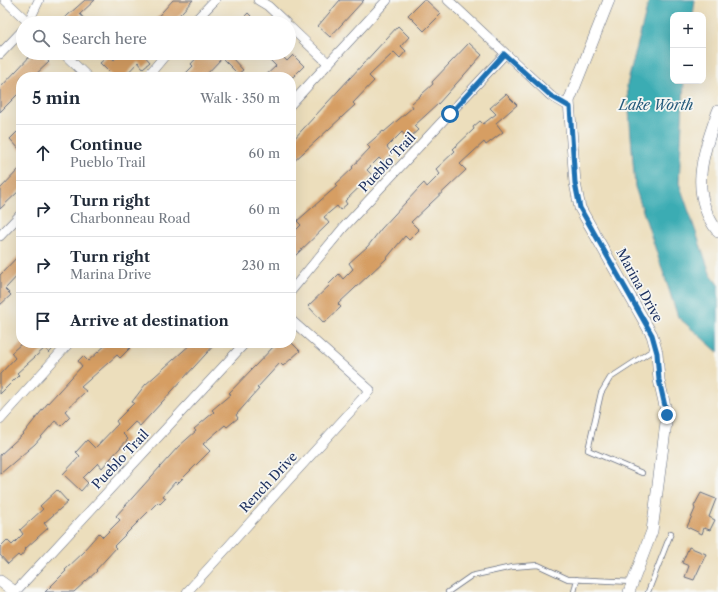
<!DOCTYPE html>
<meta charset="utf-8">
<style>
:root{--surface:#fff;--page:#f6f6f7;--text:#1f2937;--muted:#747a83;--line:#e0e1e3}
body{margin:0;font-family:"Libre Caslon Text",serif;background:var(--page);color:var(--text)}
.controls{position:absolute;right:12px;top:12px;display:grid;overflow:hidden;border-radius:8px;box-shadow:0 4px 16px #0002}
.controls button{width:36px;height:36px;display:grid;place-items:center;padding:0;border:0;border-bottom:1px solid var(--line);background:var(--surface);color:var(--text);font:20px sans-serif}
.stop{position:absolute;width:12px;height:12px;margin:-9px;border:3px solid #1f6fb2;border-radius:50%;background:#fff}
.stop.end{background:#1f6fb2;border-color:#fff;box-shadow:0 1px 4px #0008}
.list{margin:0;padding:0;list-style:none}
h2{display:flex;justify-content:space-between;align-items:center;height:52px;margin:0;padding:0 16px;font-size:17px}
h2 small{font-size:13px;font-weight:400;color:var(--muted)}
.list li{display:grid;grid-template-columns:26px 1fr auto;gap:12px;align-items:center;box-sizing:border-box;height:56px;padding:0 16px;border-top:1px solid var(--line)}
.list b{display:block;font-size:15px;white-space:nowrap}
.list p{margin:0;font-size:13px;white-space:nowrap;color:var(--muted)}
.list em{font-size:13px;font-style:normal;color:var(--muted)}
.icon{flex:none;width:22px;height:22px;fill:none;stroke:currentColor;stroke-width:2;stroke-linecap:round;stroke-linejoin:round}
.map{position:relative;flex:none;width:718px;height:592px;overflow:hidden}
.search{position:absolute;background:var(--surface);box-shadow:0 4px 16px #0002;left:16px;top:16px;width:280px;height:44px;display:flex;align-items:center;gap:10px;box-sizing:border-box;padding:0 14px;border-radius:22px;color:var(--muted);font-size:15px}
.panel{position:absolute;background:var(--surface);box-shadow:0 4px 16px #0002;left:16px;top:72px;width:280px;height:276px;border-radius:16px}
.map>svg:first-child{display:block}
.water{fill:#3bacb3;stroke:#2b6e88}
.building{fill:#d69e64}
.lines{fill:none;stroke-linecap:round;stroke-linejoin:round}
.service-casing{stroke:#646c7f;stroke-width:6}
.minor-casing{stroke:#646c7f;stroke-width:10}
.tertiary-casing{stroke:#646c7f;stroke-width:12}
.service{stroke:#fff;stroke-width:4.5}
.minor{stroke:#fff;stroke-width:9}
.tertiary{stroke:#fff;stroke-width:11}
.route{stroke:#1f6fb2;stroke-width:5}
.labels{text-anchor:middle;stroke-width:3.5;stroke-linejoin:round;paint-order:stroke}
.street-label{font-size:13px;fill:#1b2f5e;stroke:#f6f6f2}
.water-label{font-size:14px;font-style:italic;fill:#265b7c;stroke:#f6f6f2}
</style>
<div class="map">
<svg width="718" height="592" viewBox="0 0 718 592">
<rect width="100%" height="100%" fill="#f6f6f2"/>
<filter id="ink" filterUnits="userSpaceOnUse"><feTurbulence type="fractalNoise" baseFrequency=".025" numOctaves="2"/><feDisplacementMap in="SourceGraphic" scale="8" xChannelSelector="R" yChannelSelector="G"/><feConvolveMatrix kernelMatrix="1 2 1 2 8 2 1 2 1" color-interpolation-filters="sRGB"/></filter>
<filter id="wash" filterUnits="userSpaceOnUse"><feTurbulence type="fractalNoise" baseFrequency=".012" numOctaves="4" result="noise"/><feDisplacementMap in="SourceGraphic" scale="16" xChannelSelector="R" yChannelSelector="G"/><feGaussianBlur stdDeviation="0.9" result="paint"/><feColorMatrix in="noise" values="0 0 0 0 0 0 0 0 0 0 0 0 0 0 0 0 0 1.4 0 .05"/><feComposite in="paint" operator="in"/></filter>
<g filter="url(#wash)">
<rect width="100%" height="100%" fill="#ecdebc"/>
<path class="water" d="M649,0H695L693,15H673V81H684L679,183L710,273L718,285V352L678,317L635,187L627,85Z"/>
<g id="blocks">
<path class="building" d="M85,0H95L80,14L88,23H59Z
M173,0H193L172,23H152Z
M340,0H364L330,37L318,26Z
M423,0H426L441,14L424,31L408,15Z
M248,13L258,23H238Z
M398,26L409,37L401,46L406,51L400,58L394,52L369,76L374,81L353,103L355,105L291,164V142Z
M469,43L482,55L438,104L414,126L418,130L408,139L402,132L387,147L392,153L383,162L379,158L367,170L372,175L345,201L347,204L340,210L337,206L324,217L329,223L295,256L291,251V235L301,225L297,221L337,186L335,185L353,168L352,167L370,148L367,145L383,131L384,132L413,107L411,104L433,84L432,82Z
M33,53H40L49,62L33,77H21V91L0,112V88Z
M120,53H142L150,62L143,68L138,62L124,77H114L100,63L109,55L114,60Z
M201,53H237L232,58L243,70L238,74L222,58L204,77H182L193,66L191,64Z
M274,53H279L287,61L293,55L304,66L293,77H264L276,66L268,58Z
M506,94L517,105L496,123L503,132L486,145L484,142L460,164L466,170L411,222L419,230L409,240L405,236L386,259L338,304L341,307L324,323L308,306L330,285L329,284L339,274L343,279L353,269L349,263L368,246L381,229L419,188L424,183L427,187L440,174L436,169L455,151L453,149L474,129L473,127L480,121L483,124L496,114L490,108Z
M17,132L21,136V151L10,139Z
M21,167V189L0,209V189Z
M21,253V272L5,289L11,295L0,305V275Z
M22,343H59L49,353L45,348L17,373L19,375L0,394V374L15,358L11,353Z
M108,343H128L131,347L120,358L117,355L81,387L86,391L65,411L70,417L61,426L55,421L35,444L0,474V455L23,434L47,404L82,366L78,361L83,356L88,361Z
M192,343H216L140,426L135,422L123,434L128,439L102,468L98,463L83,478L88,483L81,491L63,474L80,456L76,452L87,440L95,448L118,424L116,421L134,403L132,402L145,385Z
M277,343H292L300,351L283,366L280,363L257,388L259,389L236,415L238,418L227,427L225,425L203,444L210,451L177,484L175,482L163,496L166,498L160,504L158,502L114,546L116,548L96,570L97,571L74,592H45L66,571L65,570L85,551L84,550L99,533L103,537L120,520L116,516L178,447L196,431L194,429L214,412L212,410L231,394L229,393Z
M57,490L68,502L44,523L48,528L25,549L26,550L20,557L18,555L8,564L0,555V547L7,540L12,545L23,534L20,530L43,509L40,506Z
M701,493L716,499L709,517L715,520L710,530L704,528L702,534L687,527L695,509L694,506Z
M689,547L706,554L694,580L685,577L689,566L682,563Z"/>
</g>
</g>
<g filter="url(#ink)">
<use href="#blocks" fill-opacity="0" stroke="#646c7f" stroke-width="1"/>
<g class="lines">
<g class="service-casing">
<path id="service" d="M642,473L588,450L601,393L610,378L656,348
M448,592L471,576L512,567L538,565L568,579L633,582
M574,592L577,579
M648,592L671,533"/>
</g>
<g class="minor-casing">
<path id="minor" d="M5,0L29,23
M258,0L268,6L286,23
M448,0L551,96L570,107
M28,23L39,0
M193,23L215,0
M289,26L329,64
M63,53L88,77
M0,54L23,30
M147,77L167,53
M291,104L387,0
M0,236L21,214
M291,291L344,227L505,54
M0,420L69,343
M15,592L245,343
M187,592L370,390L291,320"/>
</g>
<g class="tertiary-casing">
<path id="tertiary" d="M609,0L569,101L575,183L580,208L652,335L657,353L659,380L667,415L652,531L629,592
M718,111C703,154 688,192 718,232
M0,581L15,592"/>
</g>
<use href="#service" class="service"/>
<use href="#minor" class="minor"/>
<use href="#tertiary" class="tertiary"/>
</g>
</g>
<g class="lines" filter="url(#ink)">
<path class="route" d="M450,114L504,54L551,96L570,107L575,183L580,208L652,335L657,353L659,380L667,415"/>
</g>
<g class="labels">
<g class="street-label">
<text transform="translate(387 162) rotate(-47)" y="5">Pueblo Trail</text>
<text transform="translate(640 285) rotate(61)" y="5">Marina Drive</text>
<text transform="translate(120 459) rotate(-47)" y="5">Pueblo Trail</text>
<text transform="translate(268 482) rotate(-47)" y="5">Rench Drive</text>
</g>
<g class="water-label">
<text x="656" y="110">Lake Worth</text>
</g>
</g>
</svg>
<div class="controls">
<button>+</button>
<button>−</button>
</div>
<div class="stop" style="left:450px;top:114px"></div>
<div class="stop end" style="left:667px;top:415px"></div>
<div class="search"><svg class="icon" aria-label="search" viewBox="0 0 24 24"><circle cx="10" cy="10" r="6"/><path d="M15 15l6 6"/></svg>Search here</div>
<section class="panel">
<h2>5 min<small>Walk · 350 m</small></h2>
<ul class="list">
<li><svg class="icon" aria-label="ahead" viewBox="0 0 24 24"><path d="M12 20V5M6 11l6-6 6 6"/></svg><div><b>Continue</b><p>Pueblo Trail</p></div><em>60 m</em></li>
<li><svg class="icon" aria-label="right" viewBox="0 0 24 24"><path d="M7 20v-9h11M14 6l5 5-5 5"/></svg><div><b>Turn right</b><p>Charbonneau Road</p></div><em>60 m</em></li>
<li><svg class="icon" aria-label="right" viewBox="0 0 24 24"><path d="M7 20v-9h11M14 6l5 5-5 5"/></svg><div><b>Turn right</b><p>Marina Drive</p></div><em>230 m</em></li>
<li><svg class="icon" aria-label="arrive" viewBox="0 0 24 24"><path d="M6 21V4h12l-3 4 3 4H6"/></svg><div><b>Arrive at destination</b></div></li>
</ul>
</section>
</div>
